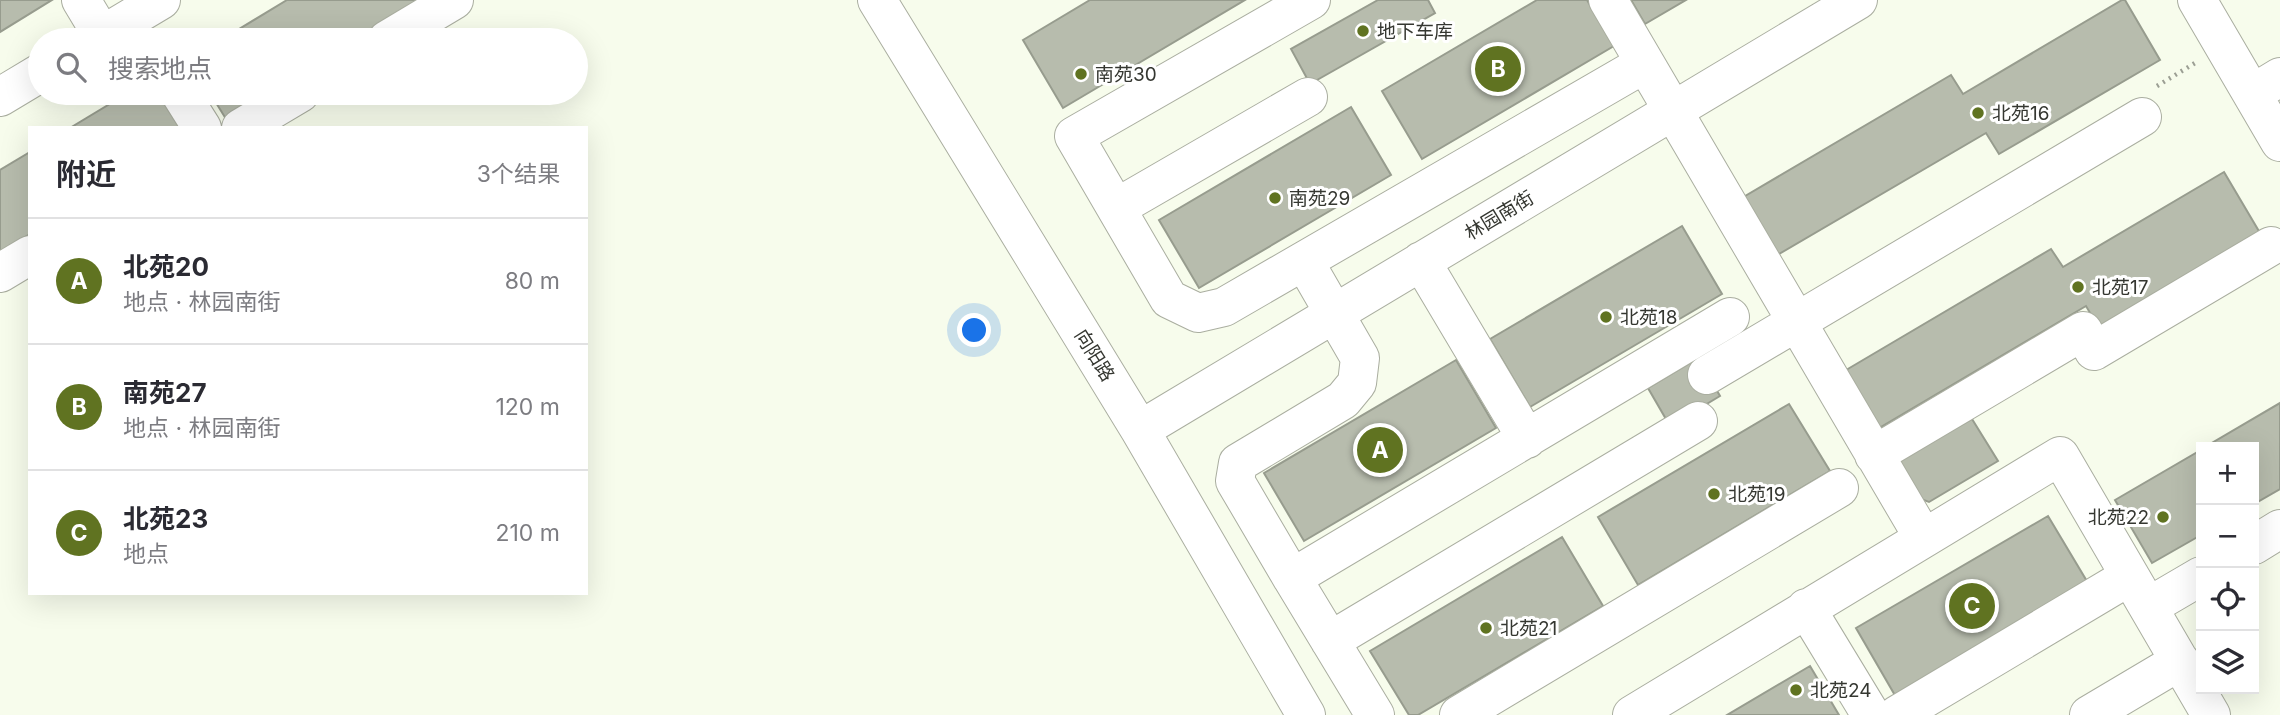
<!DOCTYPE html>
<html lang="zh">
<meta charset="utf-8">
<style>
:root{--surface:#fff;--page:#f7f7f7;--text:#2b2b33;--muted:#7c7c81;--line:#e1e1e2;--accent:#607321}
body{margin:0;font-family:Inter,"Noto Sans SC",sans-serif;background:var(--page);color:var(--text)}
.controls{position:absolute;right:21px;bottom:21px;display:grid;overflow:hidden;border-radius:0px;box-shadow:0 7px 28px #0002}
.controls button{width:63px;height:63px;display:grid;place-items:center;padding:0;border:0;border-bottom:2px solid var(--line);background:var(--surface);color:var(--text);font:35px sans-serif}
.you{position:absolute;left:975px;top:331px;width:24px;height:24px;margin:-18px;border:5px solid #fff;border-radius:50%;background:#1a73e8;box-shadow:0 0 0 10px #1a73e833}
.badge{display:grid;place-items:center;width:46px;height:46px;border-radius:50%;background:var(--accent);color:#fff;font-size:23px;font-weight:700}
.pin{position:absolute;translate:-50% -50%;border:4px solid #fff;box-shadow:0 2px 7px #0006}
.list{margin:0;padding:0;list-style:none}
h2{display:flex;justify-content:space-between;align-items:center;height:91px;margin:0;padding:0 28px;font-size:30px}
h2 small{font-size:23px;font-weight:400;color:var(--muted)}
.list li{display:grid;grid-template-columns:46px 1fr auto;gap:21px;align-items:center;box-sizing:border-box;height:126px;padding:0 28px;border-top:2px solid var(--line)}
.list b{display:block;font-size:26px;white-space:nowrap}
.list p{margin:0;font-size:23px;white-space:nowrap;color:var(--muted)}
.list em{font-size:23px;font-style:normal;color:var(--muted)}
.icon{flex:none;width:38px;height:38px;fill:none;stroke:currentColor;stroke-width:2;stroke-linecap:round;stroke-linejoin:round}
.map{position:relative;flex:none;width:2280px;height:715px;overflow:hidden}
.search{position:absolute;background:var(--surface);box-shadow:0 7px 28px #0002;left:28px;top:28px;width:560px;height:77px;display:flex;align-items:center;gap:18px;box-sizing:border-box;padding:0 24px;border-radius:38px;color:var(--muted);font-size:26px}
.panel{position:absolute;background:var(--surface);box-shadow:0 7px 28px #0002;left:28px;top:126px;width:560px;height:469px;border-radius:0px}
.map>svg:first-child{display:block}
.building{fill:#b7bcad;stroke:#979c8e;stroke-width:2}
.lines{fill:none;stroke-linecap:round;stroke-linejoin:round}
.minor-casing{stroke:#aaaea0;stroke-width:40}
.path{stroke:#9c9f94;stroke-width:4.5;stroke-dasharray:2 5;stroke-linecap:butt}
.minor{stroke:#fff;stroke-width:38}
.poi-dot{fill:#607321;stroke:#fff;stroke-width:2.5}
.labels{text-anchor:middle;stroke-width:6;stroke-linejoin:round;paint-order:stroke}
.poi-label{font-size:19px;fill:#353731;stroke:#fff;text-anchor:start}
.street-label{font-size:19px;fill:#353731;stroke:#fff}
</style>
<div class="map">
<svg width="2280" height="715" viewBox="0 0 2280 715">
<rect width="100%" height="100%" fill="#f7fcec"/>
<path class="building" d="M0,0H52L0,32Z
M287,0H424L357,40H221Z
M1090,0H1245L1063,108L1023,40Z
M1378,0H1428L1435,13L1310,84L1291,49Z
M1537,0H1587L1614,46L1422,159L1382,91Z
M1631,0H1686L1645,24Z
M2122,0H2125L2160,60L1999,154L1986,133L1774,257L1740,199L1951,75L1963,94Z
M128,93H166L187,128H70Z
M210,93H270L226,119Z
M1351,107L1391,175L1199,288L1159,220Z
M30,152V234L0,252V170Z
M2224,172L2260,233L2099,328L2086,306L1874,431L1841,373L2051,249L2063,267Z
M1682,226L1722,294L1530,407L1490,339Z
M1698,358L1720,396L1670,426L1648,388Z
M1456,360L1496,428L1304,541L1264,473Z
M2280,403V489L2254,504V447H2205Z
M1789,404L1830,471L1638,585L1598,517Z
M1972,419L1998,461L1929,502L1910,495L1890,465Z
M2201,450V535L2152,563L2115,500Z
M2048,516L2088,583L1896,697L1856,628Z
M1562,537L1603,606L1418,715H1409L1370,651Z
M1810,666L1839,715H1727Z"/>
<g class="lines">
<g class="minor-casing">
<path id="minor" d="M81,0L102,35
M877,0L1140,430L1306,715
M1311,0L1074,136L1169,299L1198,313L1224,307L1644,64
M1608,0L1923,537
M2197,0L2280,142
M94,40L161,0
M387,40L454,0
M180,93L202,128
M2252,94L2280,77
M0,97L40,73
M241,128L300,93
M1116,208L1308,97
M1304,261L1360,358L1357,383L1343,400L1238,463L1235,481L1292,578L1730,317
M1421,261L1527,439
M0,273L30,255
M1707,375L2142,117
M1140,430L1858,0
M1874,455L2083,331L2094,351L2271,246
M2254,545L2280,529
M1292,578L1375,715
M2148,607L2201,576
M1806,608L1871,715
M1330,641L1698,421
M1459,715L1839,488
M1632,715L2060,456L2211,715
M1897,715L2130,576
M2089,715L2180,661"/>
</g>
<path class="path" d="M2157,86L2195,63"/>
<use href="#minor" class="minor"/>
</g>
<g class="poi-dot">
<circle cx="1363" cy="31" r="7"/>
<circle cx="1081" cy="74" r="7"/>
<circle cx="1978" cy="113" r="7"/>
<circle cx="1275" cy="198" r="7"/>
<circle cx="2078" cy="287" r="7"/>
<circle cx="1606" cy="317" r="7"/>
<circle cx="1714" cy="494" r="7"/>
<circle cx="2163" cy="517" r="7"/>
<circle cx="1486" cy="628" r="7"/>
<circle cx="1796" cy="690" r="7"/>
</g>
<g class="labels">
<g class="poi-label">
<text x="1377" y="38">地下车库</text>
<text x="1095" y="81">南苑30</text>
<text x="1992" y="120">北苑16</text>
<text x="1289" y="205">南苑29</text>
<text x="2092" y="294">北苑17</text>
<text x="1620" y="324">北苑18</text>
<text x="1728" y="501">北苑19</text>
<text x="2149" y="524" text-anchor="end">北苑22</text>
<text x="1500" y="635">北苑21</text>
<text x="1810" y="697">北苑24</text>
</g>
<g class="street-label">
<text transform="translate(1499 215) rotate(-31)" y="7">林园南街</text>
<text transform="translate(1095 355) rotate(58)" y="7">向阳路</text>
</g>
</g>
</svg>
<div class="controls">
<button>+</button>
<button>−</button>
<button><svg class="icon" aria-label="locate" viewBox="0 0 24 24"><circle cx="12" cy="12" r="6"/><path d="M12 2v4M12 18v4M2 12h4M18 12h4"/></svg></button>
<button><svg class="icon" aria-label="layers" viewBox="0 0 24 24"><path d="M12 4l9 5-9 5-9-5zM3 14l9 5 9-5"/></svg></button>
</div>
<div class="you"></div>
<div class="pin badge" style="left:1380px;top:450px">A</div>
<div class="pin badge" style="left:1498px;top:69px">B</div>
<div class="pin badge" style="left:1972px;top:606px">C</div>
<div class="search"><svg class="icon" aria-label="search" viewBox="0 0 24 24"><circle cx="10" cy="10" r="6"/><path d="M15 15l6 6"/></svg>搜索地点</div>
<section class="panel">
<h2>附近<small>3个结果</small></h2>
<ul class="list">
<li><span class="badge">A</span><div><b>北苑20</b><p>地点 · 林园南街</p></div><em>80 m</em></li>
<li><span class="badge">B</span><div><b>南苑27</b><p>地点 · 林园南街</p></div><em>120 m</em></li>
<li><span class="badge">C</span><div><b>北苑23</b><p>地点</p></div><em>210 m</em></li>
</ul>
</section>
</div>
